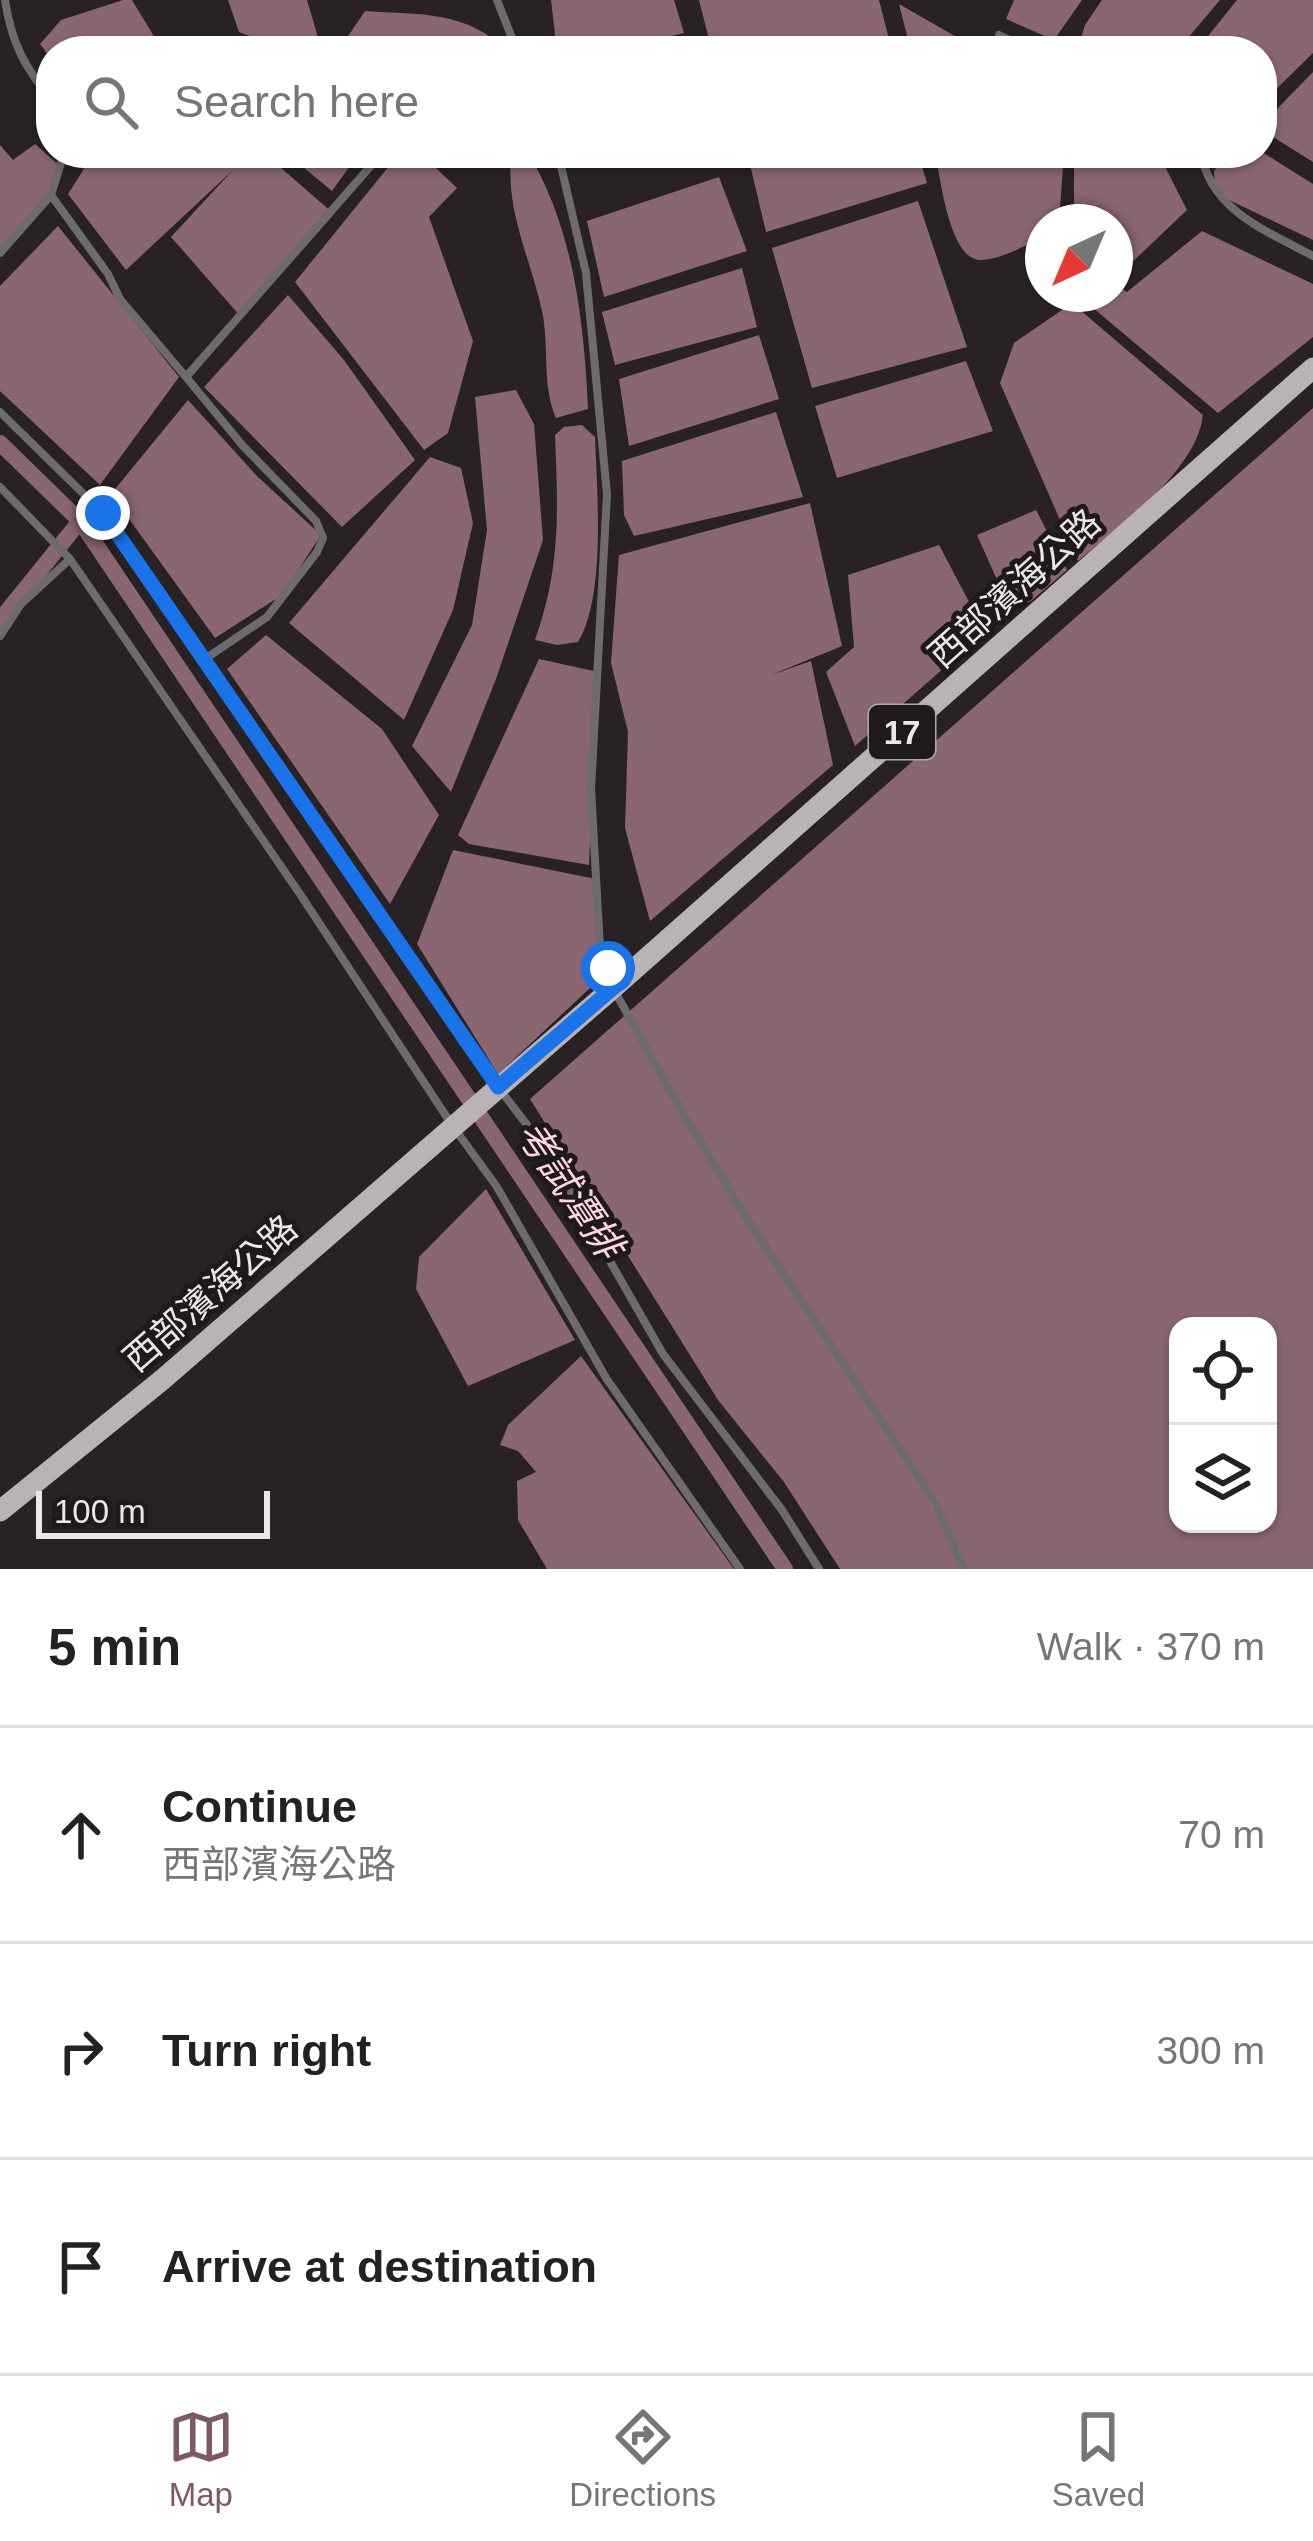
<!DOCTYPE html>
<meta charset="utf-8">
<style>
:root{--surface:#fff;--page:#f2f2f2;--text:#222;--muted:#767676;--line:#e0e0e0;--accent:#7f5865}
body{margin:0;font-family:Helvetica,"Noto Sans TC",sans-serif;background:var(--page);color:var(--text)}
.controls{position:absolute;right:36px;bottom:36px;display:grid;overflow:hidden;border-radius:24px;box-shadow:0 3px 9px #0004}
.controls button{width:108px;height:108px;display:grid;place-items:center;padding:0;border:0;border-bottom:3px solid var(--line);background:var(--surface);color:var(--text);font:60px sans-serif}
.compass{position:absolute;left:1025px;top:204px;width:108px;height:108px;border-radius:50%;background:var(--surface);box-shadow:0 3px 9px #0004;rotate:224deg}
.scale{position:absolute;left:36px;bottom:30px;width:234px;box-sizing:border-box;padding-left:12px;border:6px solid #eae7e8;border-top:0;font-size:33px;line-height:42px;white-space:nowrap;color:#eae7e8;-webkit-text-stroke:9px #1e191b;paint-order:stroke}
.stop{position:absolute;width:36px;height:36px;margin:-27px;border:9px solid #1a73e8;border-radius:50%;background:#fff}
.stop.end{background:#1a73e8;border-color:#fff;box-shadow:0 3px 12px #0008}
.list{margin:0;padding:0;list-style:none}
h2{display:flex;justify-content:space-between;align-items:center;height:156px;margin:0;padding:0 48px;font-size:51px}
h2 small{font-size:39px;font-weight:400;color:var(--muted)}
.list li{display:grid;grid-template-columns:78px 1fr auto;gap:36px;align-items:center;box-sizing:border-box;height:216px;padding:0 48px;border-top:3px solid var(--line)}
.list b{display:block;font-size:45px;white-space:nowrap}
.list p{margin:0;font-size:39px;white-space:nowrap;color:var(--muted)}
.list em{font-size:39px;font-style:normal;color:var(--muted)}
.icon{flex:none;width:66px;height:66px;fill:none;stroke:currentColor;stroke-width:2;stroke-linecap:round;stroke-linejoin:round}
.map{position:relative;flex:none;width:1313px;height:1569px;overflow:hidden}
.search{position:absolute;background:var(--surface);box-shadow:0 3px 9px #0004;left:36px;right:36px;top:36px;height:132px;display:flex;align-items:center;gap:30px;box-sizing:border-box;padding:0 42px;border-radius:48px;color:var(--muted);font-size:45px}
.sheet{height:804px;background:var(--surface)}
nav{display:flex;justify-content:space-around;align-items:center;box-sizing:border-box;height:168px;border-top:3px solid var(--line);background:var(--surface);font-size:33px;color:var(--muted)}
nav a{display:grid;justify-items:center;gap:6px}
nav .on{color:var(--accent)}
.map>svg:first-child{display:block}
.water{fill:#8a6671;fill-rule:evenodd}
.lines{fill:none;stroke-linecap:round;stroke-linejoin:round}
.canal{stroke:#8a6671;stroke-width:16}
.service{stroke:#6e6b6c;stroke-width:8}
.primary{stroke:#b9b3b5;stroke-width:21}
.route{stroke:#1a73e8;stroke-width:15}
.labels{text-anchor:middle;stroke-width:10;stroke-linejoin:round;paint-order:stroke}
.shield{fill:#1e191b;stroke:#ada9aa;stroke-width:3}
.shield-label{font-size:33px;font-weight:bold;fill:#eae7e8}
.street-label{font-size:36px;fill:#eae7e8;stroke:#1e191b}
.water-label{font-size:39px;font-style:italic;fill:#fdd6e1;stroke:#1e191b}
</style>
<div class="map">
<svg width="1313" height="1569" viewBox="0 0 1313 1569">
<rect width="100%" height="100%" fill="#282224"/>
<path class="water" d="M123,0H132L158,43L149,51H51V59L40,44L61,20Z
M228,0H307L322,51C295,40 265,44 239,32Z
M551,0H674L684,33L609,51H557Z
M699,0H879L892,51H712Z
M1014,0H1082L1054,40L1006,19Z
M1102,0H1220L1177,51H1077L1085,25Z
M1237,0H1313V53L1262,103V51H1196Z
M899,4L981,51H911Z
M365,11C423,15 463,10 509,51H338Z
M1313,72V162L1267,133L1274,112Z
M35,144L60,166L54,186L0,249V145L13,160Z
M1262,152L1313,184V240L1227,199L1215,187L1214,171L1228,153Z
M94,153H264L334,214L242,318L171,237L233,170L126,270L68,194Z
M286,153H359L332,191Z
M405,153H420L457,188L429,217L473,341L448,433L424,450L295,282L394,160Z
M528,153C574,229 584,322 588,409L556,418C542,385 549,352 543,316C533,264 506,214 511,160Z
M772,153H918L927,183L766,232L749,160Z
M935,153H1064L1059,222H1043V238C1025,245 1000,260 980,260C949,259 941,179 935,153Z
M1074,153H1158L1187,210L1126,268L1115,265V222H1074Z
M719,177L747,251L604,297L587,221Z
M918,201L967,347L812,388L772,248Z
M58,226L179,377L100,485L0,391V286Z
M1202,231L1313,284V337L1218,413L1086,302V294H1115V285L1127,292Z
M742,268L757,327L615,365L602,312Z
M288,295L344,360L415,460L342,527L204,387Z
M1072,303L1203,415C1196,472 1120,525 1078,561L1000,383L1014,343Z
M759,335L779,399L629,446L619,379Z
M966,361L993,431L837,478L815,406Z
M516,390L534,424L543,540L496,679L451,792L412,746L472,625L487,530L475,397Z
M188,400L257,476L321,535L282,595L215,638L111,494Z
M1313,408V1569H840L784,1482L718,1400L530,1099ZM1178,1326H1268V1524H1178Z
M776,412L803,497L634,536L624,515L622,461Z
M582,425L595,437C597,492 606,596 578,642L557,645L535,640C561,567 558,511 555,435L564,427Z
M430,457L461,468L473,523L453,610L404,720L289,623Z
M810,503L842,646L771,675L811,661L833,765L650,921L625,828L628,732L611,663L619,555Z
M1036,510L1067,570L1031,601L1011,611L977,535Z
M939,545L985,632L855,746L826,672L854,647L848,575Z
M266,635L382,729L439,815L390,904L227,669Z
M539,659L598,672L589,865L469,844L458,835Z
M453,850L596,879L604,975L498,1074L417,944Z
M486,1189L575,1340L468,1386L416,1289L419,1257Z
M581,1356L734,1569H547L518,1520L517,1481L536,1472L518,1451L500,1445L508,1425Z"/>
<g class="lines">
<path class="canal" d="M0,443L80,521L785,1569
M0,620L80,521"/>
<path class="service" d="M5,0C11,40 24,68 51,98
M497,0L512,38L523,51
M999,35L1032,51
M454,153L478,163L559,157
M558,153L586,273L607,494L591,789L600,948L613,988L673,1096L749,1222L935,1502L964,1569
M1201,153C1211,211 1267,231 1313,256
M51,195L108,274L120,299L186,377L382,153
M0,253L51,195L64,153
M186,377L243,446L316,521L323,538L317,552L267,617L202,661
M0,412L103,513L498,1087L547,1151L663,1354L782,1510L819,1569
M0,487L70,559L300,894L452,1125L497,1187L606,1378L740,1569
M0,636L21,604L70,559"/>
<path class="primary" d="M0,1511L162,1380L613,988L1313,368"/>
</g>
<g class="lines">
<path class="route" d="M103,513L498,1087L613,988L608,968"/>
</g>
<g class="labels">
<rect class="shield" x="869" y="705" width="66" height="54" rx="9"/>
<g class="shield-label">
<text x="902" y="744">17</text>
</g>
<g class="street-label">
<text transform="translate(1014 588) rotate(-42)" y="13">西部濱海公路</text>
<text transform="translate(210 1293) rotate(-41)" y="13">西部濱海公路</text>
</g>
<g class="water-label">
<text transform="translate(570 1189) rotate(56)" y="14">考試潭排</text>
</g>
</g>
</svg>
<div class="controls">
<button><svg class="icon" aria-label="locate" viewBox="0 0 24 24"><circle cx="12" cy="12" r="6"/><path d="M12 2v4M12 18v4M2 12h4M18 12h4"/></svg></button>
<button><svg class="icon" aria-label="layers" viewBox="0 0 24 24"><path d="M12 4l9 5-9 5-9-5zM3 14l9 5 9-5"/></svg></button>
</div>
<svg class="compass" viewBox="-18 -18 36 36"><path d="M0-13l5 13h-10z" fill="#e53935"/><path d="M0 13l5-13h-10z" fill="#767676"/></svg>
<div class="scale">100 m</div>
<div class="stop" style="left:608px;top:968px"></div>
<div class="stop end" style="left:103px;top:513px"></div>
<div class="search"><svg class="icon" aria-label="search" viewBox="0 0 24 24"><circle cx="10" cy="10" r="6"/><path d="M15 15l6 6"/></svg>Search here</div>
</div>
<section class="sheet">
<h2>5 min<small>Walk · 370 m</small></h2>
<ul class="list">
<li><svg class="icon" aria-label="ahead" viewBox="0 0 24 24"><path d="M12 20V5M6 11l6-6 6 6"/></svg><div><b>Continue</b><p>西部濱海公路</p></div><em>70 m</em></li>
<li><svg class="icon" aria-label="right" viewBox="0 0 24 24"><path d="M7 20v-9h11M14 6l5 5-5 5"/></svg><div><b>Turn right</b></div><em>300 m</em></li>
<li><svg class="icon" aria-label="arrive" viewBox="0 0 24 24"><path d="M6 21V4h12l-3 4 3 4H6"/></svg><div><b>Arrive at destination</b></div></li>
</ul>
</section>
<nav>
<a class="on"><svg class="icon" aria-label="map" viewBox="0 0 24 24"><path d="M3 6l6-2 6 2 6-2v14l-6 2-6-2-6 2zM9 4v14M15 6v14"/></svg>Map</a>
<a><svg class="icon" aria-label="directions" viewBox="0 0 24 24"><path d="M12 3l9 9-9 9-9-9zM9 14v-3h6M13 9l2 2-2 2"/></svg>Directions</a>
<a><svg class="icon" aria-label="saved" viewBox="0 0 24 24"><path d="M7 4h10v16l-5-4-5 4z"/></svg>Saved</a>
</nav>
